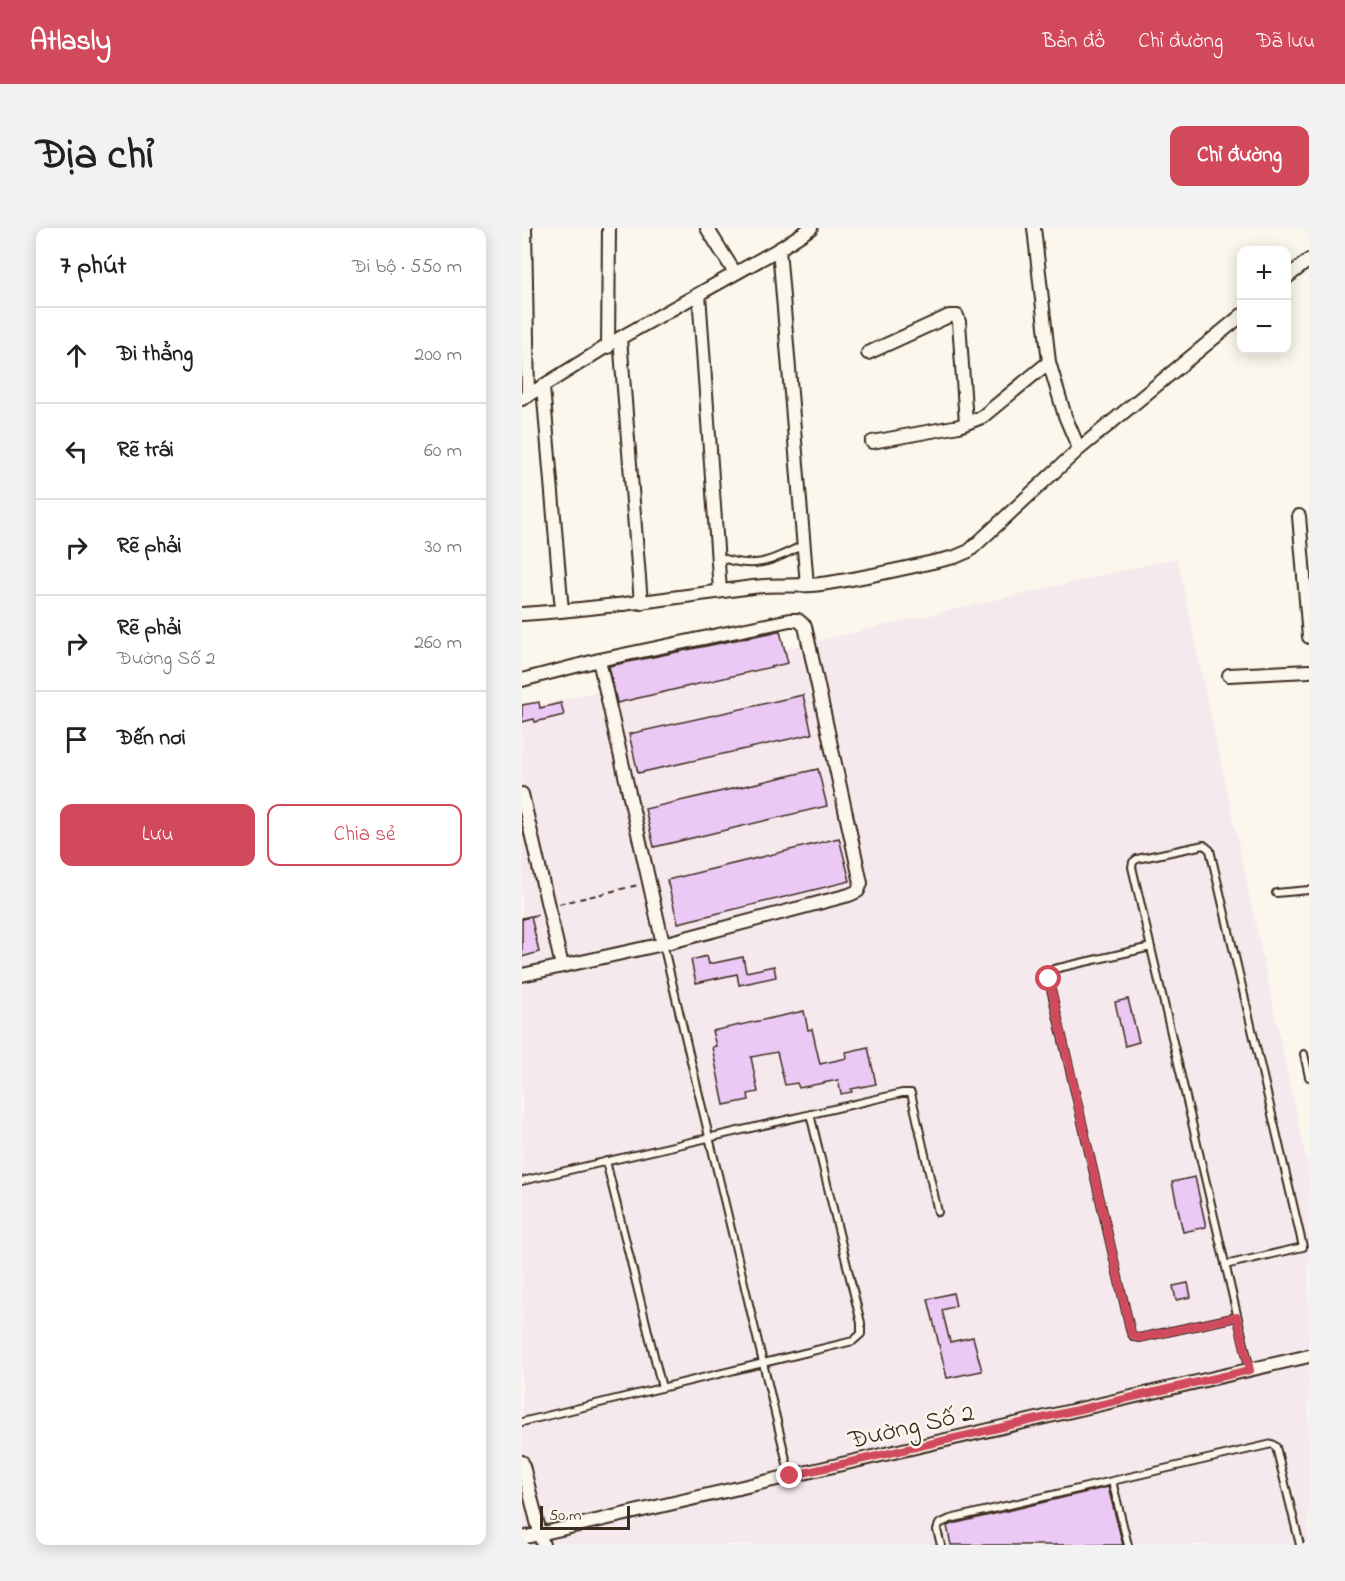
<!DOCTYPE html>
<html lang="vi">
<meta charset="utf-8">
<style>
:root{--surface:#fff;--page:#f2f2f2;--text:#202124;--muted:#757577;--line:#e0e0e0;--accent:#d1495b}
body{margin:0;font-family:"Indie Flower",sans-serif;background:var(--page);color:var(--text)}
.controls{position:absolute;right:18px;top:18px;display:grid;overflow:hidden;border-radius:12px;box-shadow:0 3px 15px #0003}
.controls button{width:54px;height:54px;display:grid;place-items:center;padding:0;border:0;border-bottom:2px solid var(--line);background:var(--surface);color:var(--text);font:30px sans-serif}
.scale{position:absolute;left:18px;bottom:15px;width:90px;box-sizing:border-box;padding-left:6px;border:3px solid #3b2a1e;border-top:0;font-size:16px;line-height:21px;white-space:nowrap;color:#3b2a1e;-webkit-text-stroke:4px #fbf7ec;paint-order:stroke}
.stop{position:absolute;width:18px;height:18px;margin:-14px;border:4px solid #d1495b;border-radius:50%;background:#fff}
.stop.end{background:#d1495b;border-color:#fff;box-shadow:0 2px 6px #0008}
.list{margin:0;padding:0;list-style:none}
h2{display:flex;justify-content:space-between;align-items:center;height:78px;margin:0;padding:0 24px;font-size:26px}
h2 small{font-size:20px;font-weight:400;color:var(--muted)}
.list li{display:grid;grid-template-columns:39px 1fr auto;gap:18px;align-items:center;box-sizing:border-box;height:96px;padding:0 24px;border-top:2px solid var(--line)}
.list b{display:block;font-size:22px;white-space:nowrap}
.list p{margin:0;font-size:20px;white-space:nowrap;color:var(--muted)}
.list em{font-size:20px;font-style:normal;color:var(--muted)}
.actions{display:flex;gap:12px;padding:18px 24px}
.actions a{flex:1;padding:14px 0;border:2px solid var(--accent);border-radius:12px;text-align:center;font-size:21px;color:var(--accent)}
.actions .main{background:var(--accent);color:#fff}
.icon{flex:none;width:33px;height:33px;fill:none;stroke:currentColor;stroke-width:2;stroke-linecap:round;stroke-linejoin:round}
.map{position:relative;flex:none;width:787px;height:1317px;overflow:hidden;border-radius:12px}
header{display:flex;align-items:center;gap:36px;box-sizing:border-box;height:84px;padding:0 30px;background:var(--accent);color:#fff}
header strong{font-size:28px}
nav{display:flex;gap:33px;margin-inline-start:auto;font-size:21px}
.intro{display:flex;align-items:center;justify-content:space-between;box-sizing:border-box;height:144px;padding:0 36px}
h1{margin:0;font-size:42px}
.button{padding:15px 27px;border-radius:12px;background:var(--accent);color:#fff;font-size:21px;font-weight:700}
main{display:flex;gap:36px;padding:0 36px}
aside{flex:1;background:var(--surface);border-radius:12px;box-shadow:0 3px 15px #0003}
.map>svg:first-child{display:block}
.built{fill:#f6e9ee}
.building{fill:#ebc9f4;stroke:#3b2a1e;stroke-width:1.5}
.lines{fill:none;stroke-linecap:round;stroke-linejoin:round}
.service-casing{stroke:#3b2a1e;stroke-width:10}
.minor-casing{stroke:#3b2a1e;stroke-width:16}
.path{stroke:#3b2a1e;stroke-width:2;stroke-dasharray:6 4.5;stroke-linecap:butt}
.service{stroke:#fbf7ec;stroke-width:6}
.minor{stroke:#fbf7ec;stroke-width:12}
.route{stroke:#d1495b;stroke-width:8}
.labels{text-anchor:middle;stroke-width:5;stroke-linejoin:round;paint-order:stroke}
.street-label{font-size:26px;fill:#3b2a1e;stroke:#fbf7ec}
</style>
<header>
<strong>Atlasly</strong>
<nav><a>Bản đồ</a><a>Chỉ đường</a><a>Đã lưu</a></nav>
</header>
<div class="intro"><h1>Địa chỉ</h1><a class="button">Chỉ đường</a></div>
<main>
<aside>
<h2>7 phút<small>Đi bộ · 550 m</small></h2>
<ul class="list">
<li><svg class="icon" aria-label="ahead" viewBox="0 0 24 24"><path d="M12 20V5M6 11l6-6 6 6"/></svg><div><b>Đi thẳng</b></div><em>200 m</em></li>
<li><svg class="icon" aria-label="left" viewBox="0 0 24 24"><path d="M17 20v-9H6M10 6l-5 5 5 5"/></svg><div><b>Rẽ trái</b></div><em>60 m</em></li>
<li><svg class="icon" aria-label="right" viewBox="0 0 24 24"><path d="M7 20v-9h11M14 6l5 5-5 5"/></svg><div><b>Rẽ phải</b></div><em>30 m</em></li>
<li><svg class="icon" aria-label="right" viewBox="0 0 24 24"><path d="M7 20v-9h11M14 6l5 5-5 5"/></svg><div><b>Rẽ phải</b><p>Đường Số 2</p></div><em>260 m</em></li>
<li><svg class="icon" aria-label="arrive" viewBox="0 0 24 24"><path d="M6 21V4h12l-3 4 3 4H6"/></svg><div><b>Đến nơi</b></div></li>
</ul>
<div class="actions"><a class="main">Lưu</a><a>Chia sẻ</a></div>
</aside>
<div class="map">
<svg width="787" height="1317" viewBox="0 0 787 1317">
<rect width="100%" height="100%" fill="#fbf7ec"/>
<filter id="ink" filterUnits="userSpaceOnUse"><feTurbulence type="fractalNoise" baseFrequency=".0167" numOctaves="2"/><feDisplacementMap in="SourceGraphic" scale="12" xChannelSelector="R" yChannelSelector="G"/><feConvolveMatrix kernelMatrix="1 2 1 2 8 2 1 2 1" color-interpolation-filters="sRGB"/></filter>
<g filter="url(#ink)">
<path class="built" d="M655,330L787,944V1317H0V481Z"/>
<path class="building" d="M258,403L266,435L95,475L87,438Z
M281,467L290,506L116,545L107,506Z
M17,474L18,480L39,475L42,487L13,494L12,491L0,494V477Z
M296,541L305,578L132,619L123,581Z
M317,610L328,653L156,695L145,652Z
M9,688L17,724L0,729V690Z
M185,728L187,736L221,729L224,744L252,738L254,749L217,757L215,746L174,755L169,732Z
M606,771L617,814L603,818L593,774Z
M282,783L286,802L290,801L298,836L325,830L324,824L346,819L354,856L329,861L330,864L319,866L316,852L277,860L275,855L263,857L255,824L229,829L236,864L226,866L227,872L202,877L190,819L194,818L190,803Z
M673,949L684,999L661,1004L650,954Z
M666,1055L669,1069L654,1072L651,1058Z
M431,1065L434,1078L420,1082L428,1114L451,1109L460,1143L425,1150L406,1071Z
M586,1259L601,1317H429L425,1298L430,1296Z"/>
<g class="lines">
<g class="service-casing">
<path id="service" d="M196,328C230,343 250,333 281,317
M754,665L787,662
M141,716L268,1248
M629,719L532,741L526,748L609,1105L612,1109L617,1110L715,1089
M782,826L787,849
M84,933L140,1160
M0,953L380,865H389L416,984
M703,1037L781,1019L688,622L682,617L615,631L611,634L610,639L717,1095L728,1142
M0,1194L331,1113L339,1106V1095L288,886
M590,1253L750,1216L754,1219L778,1317
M419,1317L415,1302L417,1296L428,1291L590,1253L606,1317"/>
</g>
<g class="minor-casing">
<path id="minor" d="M3,0L6,168
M185,0L213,45
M512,0L527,134L543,188L557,221
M257,21L285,357
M764,50L787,32
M177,66L198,363
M98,110L119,375
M86,119L87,0
M346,125L427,88H435L437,94L444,195
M21,159L40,383
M0,171L98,110L257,21L289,0
M350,214L437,198L460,189L527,134
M777,288L787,409
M0,386C77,381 154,369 231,359C253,356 276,359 299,356C344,350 388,339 433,329L447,323L557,221L720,87
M77,432L141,716
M707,447L787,443
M0,452L77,432L268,392H276L283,398L339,655L336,663L327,667L141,716L0,747
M0,566L40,738
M0,1234L21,1317
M0,1310L787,1128"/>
</g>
<path class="path" d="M37,676L116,657
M0,691L18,686"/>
<use href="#service" class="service"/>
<use href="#minor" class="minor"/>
</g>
</g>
<g class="lines" filter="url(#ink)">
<path class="route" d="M268,1248L728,1142L715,1089L617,1110L612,1108L609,1105L527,751"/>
</g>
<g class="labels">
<g class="street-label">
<text transform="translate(389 1197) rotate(-13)" y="9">Đường Số 2</text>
</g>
</g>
</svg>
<div class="controls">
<button>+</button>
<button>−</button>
</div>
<div class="scale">50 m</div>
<div class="stop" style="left:527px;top:751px"></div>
<div class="stop end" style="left:268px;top:1248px"></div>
</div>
</main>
